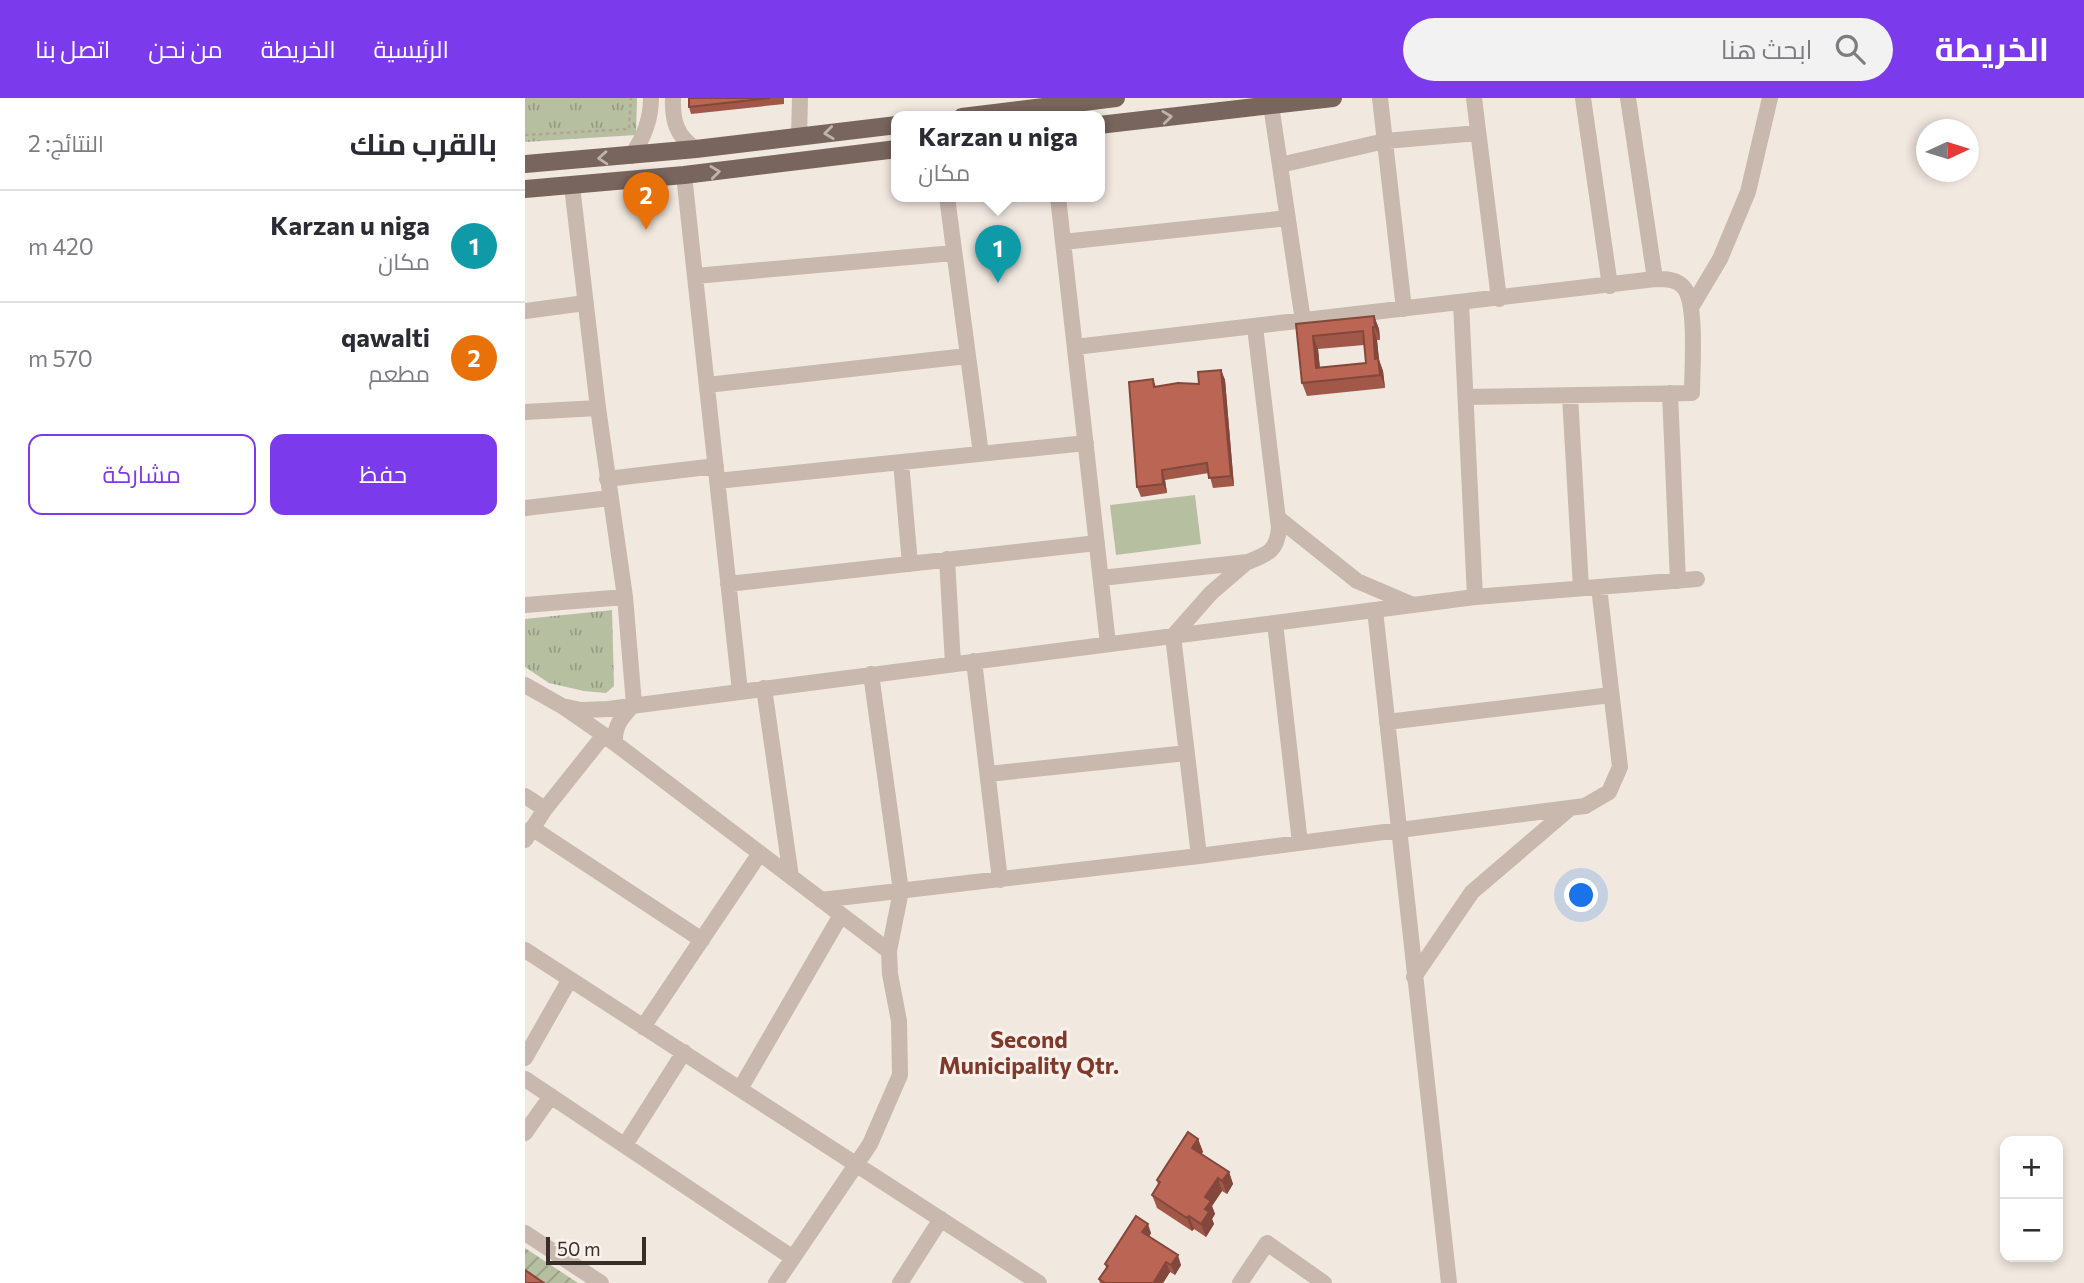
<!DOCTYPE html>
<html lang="ar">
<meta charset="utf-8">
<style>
:root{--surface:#fff;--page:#f2f2f3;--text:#2b2b33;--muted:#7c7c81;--line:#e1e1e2;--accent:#7c3aed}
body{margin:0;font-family:Commissioner,Cairo,sans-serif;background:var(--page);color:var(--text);direction:rtl}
.controls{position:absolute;right:21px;bottom:21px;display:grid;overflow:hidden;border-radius:14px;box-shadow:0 4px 10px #0003}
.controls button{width:63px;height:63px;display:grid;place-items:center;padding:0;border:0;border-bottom:2px solid var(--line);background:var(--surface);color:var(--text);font:35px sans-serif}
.compass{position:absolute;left:1391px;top:21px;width:63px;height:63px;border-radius:50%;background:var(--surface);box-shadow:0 4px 10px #0003;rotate:86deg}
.scale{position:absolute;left:21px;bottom:18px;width:100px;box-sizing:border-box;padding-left:7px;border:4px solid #372e2b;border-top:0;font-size:19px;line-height:24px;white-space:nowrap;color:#372e2b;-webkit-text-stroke:5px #f9f2ec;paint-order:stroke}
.you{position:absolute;left:1057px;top:798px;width:24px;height:24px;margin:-18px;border:5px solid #fff;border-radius:50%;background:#1a73e8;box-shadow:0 0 0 10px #1a73e833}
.badge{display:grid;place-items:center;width:46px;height:46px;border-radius:50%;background:var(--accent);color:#fff;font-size:23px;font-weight:700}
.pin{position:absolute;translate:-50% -58px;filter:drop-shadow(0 2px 4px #0008)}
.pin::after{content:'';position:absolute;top:37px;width:24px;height:21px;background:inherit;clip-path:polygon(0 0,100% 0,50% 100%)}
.popup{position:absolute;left:366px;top:13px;width:214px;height:91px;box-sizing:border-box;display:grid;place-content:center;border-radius:14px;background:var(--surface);filter:drop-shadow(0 2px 5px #0005);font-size:23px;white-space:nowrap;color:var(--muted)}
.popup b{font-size:26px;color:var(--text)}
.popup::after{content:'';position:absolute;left:50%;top:100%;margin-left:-14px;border:14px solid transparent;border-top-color:var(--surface)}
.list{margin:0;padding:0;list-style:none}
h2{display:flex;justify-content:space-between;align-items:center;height:91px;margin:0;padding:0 28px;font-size:30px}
h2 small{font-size:23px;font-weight:400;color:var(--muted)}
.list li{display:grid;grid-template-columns:46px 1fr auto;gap:21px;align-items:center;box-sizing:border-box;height:112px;padding:0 28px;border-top:2px solid var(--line)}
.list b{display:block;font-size:26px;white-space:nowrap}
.list p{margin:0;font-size:23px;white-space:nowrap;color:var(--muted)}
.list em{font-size:23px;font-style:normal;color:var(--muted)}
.actions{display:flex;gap:14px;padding:21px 28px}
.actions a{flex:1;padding:16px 0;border:2px solid var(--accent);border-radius:14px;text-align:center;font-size:24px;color:var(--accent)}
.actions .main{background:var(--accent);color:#fff}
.icon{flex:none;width:38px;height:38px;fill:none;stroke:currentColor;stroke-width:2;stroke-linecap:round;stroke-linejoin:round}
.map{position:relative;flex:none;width:1559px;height:1185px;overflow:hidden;direction:ltr}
header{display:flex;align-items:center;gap:42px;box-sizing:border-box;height:98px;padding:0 35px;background:var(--accent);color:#fff}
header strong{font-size:33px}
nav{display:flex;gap:38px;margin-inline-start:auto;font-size:24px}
.search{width:490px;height:63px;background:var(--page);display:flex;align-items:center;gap:18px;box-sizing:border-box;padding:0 24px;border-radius:38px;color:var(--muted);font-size:26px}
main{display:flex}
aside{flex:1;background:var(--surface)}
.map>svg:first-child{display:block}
.grass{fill:url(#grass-tufts)}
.garden{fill:url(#garden-furrows)}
.pitch{fill:#b7bfa1}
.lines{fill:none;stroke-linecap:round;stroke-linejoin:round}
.path{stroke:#b4a297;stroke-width:2.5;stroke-dasharray:3.5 3.5;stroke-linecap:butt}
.minor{stroke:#c8b8ad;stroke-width:16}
.major{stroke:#78655d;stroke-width:18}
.wall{fill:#a15848;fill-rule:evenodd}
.shaded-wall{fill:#83473b}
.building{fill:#bb6654;stroke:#83473b;stroke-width:2;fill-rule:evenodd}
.oneway{stroke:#bfb3ac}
.labels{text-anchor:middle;stroke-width:6;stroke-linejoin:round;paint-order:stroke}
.quarter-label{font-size:23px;font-weight:bold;fill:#7f3a2b;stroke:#f9f2ec}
</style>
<header>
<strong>الخريطة</strong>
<div class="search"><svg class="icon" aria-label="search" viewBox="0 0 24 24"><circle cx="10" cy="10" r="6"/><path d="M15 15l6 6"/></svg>ابحث هنا</div>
<nav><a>الرئيسية</a><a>الخريطة</a><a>من نحن</a><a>اتصل بنا</a></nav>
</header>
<main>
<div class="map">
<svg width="1559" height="1185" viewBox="0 0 1559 1185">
<defs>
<pattern id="grass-tufts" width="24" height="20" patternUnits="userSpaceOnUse" patternTransform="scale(1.75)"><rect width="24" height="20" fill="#b7bfa1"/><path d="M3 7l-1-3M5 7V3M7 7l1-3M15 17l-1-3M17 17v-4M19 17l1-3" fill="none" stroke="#969c83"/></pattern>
<pattern id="garden-furrows" width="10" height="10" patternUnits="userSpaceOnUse" patternTransform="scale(1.75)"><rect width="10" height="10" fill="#b7bfa1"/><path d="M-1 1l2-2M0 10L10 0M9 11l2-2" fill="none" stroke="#969c83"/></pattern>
</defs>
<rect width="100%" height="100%" fill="#f1e8e0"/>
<path class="grass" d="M0,0H112L111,37L0,44Z
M87,512L89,588L81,595L59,593L24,585L0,569V521Z"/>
<path class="garden" d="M0,1150L53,1185H11L0,1178Z"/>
<path class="pitch" d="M670,397L676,446L591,457L585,407Z"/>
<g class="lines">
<path class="path" d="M0,37L104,31L106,0"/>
<path class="minor" d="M148,0C147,23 152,39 171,51
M855,0L879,211
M949,0L974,201
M1058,0L1085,188
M1103,0L1130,181
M746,7L778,223
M274,39L275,0
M106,58C119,40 126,22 126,0
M755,67L860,43L953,35
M159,77L215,593
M47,88L73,310L100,499L109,606C97,619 89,627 90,645
M422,99L456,356
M533,99L583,546
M538,144L763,120
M170,178L429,155
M936,205L950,499
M1167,208L1195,161L1223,94L1245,0
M0,213L60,205
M550,249L1130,181C1141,181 1153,181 1160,191C1172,210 1167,271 1167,295L941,299
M182,287L442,258
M1145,295L1153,483
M1045,298L1056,490
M0,314L73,310
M376,364L385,466
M82,381L191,368
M192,383L561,345
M0,410L85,400
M753,420L832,483L886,506
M422,461L428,566
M576,480L723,464C743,456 752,453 754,430L730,229
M203,486L572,445
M0,507L100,499
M850,512L924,1185
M750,525L775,745
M449,563L475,782
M0,587L37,608L79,637L364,853
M239,590L266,779
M37,608L56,612L83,611L950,499L1172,481
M862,624L1086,597
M463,676L662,655
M0,698L20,711
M7,730L177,842
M0,742L20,711L79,637
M674,758L648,538L686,495L722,464
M296,802L674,758L1060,708L1084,694L1095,669L1074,489
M0,852L514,1185
M889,879L947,794L1043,712
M118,929L235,755
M0,960L45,881
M0,981L268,1160
M215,991L316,817
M0,1035L26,998
M100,1047L159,954
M0,1135L76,1185
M251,1185L345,1046L375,977L374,923L365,876L364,853L376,793L346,576
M375,1185L416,1121
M715,1185L742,1145L799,1185"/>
<path class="major" d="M437,19L591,0
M574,27L808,0
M0,66L171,51L372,27
M0,91L159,77L372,51"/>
</g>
<path class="wall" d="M164,0H259V6L166,16L164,9Z
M849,218L854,231L855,242H852L854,262L858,273L860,290L782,298L777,285L771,226ZM839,247L841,265L795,270L793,251Z
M696,272L700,282L709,388L688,390L684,375L640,382L642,395L616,399L612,389L628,281L631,289L674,286Z
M673,1041L678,1054L676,1056L704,1074L708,1086L702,1096L697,1093L687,1108L690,1116L687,1121L689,1126L681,1139L669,1131L667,1133L632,1110L627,1097L633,1087L632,1082Z
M626,1135L624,1139L656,1167L650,1177L645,1174L638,1185H575L574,1181L581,1170L580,1166Z"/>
<path class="shaded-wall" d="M849,218L854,231L855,242L850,229Z
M848,229L852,242L854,262L858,273L860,290L850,261Z
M788,238L793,251L796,283L791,270Z
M696,272L700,282L709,388L706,378Z
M637,372L640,382L642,395L638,386Z
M673,1041L678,1054L672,1063L667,1050Z
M704,1074L708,1086L702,1096L697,1083Z
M693,1080L697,1093L687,1108L690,1116L687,1121L689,1126L681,1139L676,1126L680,1111V1099Z
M664,1118L669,1131L667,1133L662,1120Z
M623,1126L626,1135L621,1144L617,1134Z
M653,1157L656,1167L650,1177L646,1167Z
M641,1164L645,1174L638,1185H629Z"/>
<path class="building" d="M164,0H245L164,9Z
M849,218L850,229H848L850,261L853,260L855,277L777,285L771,226ZM838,233L841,265L791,270L788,238Z
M696,272L706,378L684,380L682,365L637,372L638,386L612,389L604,284L628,281L629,289L653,285L674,286L673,274Z
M663,1034L673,1041L667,1050L704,1074L697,1083L693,1080L680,1099L686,1103L680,1111L684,1114L676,1126L664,1118L662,1120L627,1097L635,1084L632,1082Z
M611,1118L623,1126L617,1134L653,1157L646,1167L641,1164L629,1184L630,1185H580L574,1181L583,1168L580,1166Z
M0,1172L19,1185H0Z"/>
<defs><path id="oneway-chevron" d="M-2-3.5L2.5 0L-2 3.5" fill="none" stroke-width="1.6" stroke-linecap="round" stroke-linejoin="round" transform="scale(1.75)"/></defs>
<g class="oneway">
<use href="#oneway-chevron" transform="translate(642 19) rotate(-7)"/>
<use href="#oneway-chevron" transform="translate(304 35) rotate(173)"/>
<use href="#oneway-chevron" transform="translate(78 60) rotate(176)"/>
<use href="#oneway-chevron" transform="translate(190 74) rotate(-7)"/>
</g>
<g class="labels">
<g class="quarter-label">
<text x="504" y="950">Second<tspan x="504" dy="26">Municipality Qtr.</tspan></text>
</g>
</g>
</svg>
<div class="controls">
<button>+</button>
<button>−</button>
</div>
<svg class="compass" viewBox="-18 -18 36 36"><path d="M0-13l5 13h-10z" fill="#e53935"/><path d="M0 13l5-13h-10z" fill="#7c7c81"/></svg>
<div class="scale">50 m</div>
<div class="you"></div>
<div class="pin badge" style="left:473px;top:185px;background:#0f9aa8">1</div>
<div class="popup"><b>Karzan u niga</b>مكان</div>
<div class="pin badge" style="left:121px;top:132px;background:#e8710a">2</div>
</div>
<aside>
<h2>بالقرب منك<small>النتائج: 2</small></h2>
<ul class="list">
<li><span class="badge" style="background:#0f9aa8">1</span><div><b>Karzan u niga</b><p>مكان</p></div><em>420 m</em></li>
<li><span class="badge" style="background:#e8710a">2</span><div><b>qawalti</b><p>مطعم</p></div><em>570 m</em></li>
</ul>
<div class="actions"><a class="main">حفظ</a><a>مشاركة</a></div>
</aside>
</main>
